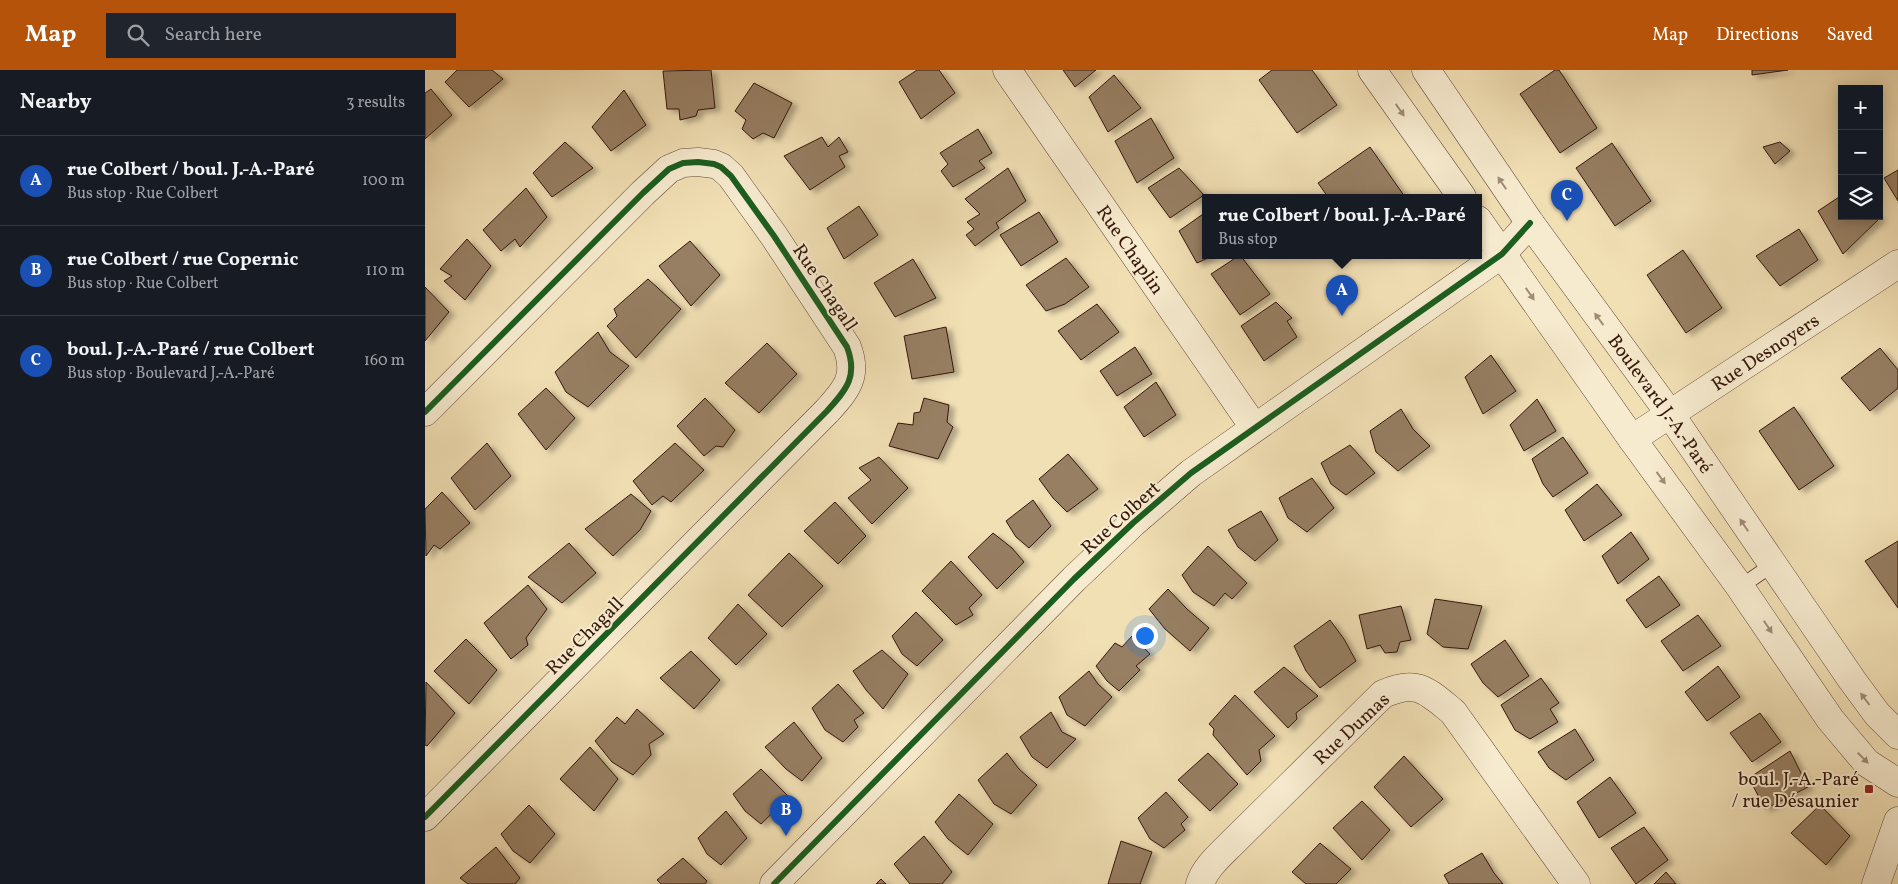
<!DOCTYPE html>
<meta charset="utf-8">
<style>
:root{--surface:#171b24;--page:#20242c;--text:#f1f3f6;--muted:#9ea1a6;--line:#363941;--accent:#b45309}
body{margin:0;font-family:Vollkorn,serif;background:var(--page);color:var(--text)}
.controls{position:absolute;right:15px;top:15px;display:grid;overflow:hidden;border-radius:0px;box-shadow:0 2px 12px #0003}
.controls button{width:45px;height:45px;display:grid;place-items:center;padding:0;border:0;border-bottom:1px solid var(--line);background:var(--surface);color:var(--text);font:25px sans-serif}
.you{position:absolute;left:719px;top:565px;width:18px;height:18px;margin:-12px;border:4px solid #fff;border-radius:50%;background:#1a73e8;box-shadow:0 0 0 8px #1a73e833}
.badge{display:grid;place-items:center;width:32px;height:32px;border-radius:50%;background:var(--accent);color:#fff;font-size:16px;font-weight:700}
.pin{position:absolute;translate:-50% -41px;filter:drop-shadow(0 1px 2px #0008)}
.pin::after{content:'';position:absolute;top:26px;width:18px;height:15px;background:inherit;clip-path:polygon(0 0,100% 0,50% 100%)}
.popup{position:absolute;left:777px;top:124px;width:280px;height:65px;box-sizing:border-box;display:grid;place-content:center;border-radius:0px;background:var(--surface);filter:drop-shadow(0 1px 4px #0005);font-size:16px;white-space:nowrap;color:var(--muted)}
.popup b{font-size:19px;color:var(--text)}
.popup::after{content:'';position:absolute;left:50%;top:100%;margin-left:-10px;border:10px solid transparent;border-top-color:var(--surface)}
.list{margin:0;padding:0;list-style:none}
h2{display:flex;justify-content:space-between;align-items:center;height:65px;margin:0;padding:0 20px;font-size:21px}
h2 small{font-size:16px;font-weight:400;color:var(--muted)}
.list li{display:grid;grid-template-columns:32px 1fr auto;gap:15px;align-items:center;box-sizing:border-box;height:90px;padding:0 20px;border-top:1px solid var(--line)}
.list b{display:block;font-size:19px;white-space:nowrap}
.list p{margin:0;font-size:16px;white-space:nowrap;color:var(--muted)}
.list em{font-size:16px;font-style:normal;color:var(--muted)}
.icon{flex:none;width:28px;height:28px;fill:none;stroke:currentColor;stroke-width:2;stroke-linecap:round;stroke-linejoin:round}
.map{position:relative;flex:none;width:1473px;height:814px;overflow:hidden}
header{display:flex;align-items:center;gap:30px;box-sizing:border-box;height:70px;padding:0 25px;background:var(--accent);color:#fff}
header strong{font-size:24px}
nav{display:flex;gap:28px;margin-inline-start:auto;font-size:18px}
.search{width:350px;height:45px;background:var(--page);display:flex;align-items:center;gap:12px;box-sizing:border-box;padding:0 18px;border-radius:0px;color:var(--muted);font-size:19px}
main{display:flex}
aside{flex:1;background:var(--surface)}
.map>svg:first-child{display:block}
.building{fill:#977f63;stroke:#34160a;filter:url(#shadow)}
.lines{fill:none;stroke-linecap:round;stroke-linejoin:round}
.service-casing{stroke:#644835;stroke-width:16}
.minor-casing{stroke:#644835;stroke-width:29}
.tertiary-casing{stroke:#644835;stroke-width:29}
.service{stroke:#f7ebcf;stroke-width:14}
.minor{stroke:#f7ebcf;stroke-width:28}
.tertiary{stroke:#f7ebcf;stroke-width:28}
.cycleway-casing{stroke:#f7ebcf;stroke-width:9}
.cycleway{stroke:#1b5e20;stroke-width:6}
.oneway{fill:#9f8b76}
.poi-dot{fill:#8f2418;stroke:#f7ebcf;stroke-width:2}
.labels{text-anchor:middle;stroke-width:4;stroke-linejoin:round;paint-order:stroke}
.street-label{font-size:19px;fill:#34160a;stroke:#f7ebcf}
.poi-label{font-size:19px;fill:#34160a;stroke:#f7ebcf;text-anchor:end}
</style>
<header>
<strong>Map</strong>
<div class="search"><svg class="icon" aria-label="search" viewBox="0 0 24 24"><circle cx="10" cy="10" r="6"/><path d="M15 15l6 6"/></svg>Search here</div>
<nav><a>Map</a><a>Directions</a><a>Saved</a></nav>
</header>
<main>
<aside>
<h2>Nearby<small>3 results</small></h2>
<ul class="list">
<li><span class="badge" style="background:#1a4fb4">A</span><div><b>rue Colbert / boul. J.-A.-Paré</b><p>Bus stop · Rue Colbert</p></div><em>100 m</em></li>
<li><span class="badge" style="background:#1a4fb4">B</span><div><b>rue Colbert / rue Copernic</b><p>Bus stop · Rue Colbert</p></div><em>110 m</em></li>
<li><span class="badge" style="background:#1a4fb4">C</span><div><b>boul. J.-A.-Paré / rue Colbert</b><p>Bus stop · Boulevard J.-A.-Paré</p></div><em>160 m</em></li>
</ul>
</aside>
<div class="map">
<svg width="1473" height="814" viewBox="0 0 1473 814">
<defs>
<filter id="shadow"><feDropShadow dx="5.5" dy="3" stdDeviation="2.5" flood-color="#0004"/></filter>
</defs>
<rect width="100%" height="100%" fill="#f2e0b5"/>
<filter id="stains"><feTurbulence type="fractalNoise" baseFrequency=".004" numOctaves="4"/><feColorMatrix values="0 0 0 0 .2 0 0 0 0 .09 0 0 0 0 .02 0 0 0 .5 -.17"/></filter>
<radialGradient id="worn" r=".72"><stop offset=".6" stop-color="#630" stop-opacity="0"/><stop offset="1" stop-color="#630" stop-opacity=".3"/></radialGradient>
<path class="building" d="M32,0H67L78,9L44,37L20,12Z
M286,0L290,38L273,40L271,46L255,50L254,39H242L238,1Z
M492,0H514L530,23L496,49L474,12Z
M638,0H671L650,17Z
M847,0H887L912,35L872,63L834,10Z
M1130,0H1134L1172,58L1135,83L1095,24Z
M1327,0H1363L1327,5Z
M689,5L716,38L683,62L664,27Z
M329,13L367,33L349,68L338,63L328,69L317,59L321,50L310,41Z
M6,19L27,45L0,69V23Z
M199,20L221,55L186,81L167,57Z
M726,48L749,88L712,113L690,71Z
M553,59L567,83L554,91L560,98L528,117L516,101L523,94L515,83Z
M397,67L403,77L414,67L423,82L414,86L420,97L385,120L359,86Z
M140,72L168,98L127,127L108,103Z
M1355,72L1365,81L1350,94L1338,77Z
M1187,73L1226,131L1190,156L1151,98Z
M945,77L980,127H903L893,113Z
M583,98L601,131L571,153L574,158L550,176L541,165L549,159L542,152L555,144L540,129Z
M754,98L779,125L745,148L723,118Z
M1473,100V131L1459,108Z
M101,118L122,147L95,177L90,169L76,181L58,160Z
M1417,125V146H1454L1455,148L1418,184L1393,141Z
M434,136L453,165L419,189L402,158Z
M614,142L633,172L596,196L575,165Z
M781,142V185H790L772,193L754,161Z
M1374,159L1393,190L1355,216L1331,186Z
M42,169L66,196L40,230L19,211L27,206L15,199Z
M265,171L295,205L266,236L234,196Z
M1258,180L1297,238L1261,263L1222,205Z
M815,185L845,224L815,245L786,204Z
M641,188L664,217L640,234L621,241L601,215Z
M488,189L511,228L470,247L449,213Z
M223,209L256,239L211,288L182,256L192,246L189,239Z
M0,217L24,242L0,271Z
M851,232L867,248L862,251L872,267L839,291L816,256Z
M672,234L694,262L656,290L633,261Z
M521,257L529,302L487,309L479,266Z
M173,262L185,282L204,296L163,337L141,322L130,302Z
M342,273L372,304L334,343L300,313Z
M710,277L727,304L692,326L675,301Z
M1455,278L1473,300V318L1445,341L1416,308Z
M1066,285L1091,321L1058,344L1040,307Z
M731,312L751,345L719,367L699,337Z
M121,318L150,348L121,380L93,344Z
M280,328L310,360L298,377L291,376L279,386L252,356Z
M499,328L524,335L522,352L528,357L513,389L464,376L473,353L488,355L489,343L495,342Z
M1112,329L1131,361L1099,381L1085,355Z
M1369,337L1409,396L1374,420L1334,361Z
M976,339L988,359L1005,376L973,401L951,382L945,361Z
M1138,367L1163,403L1128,427L1118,414L1107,389Z
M62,373L86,406L50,440L26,408Z
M250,373L279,400L246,432L238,426L227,435L208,411Z
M925,375L950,403L921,425L906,414L896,393Z
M643,384L673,419L642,442L628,428L614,409Z
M454,387L483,418L447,454L423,428L446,410L434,398Z
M887,408L909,438L882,462L863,448L854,428Z
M1172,414L1197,445L1159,471L1140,440Z
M17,422L45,453L15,479L9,475L1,486L0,439Z
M206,424L226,441L215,460L188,486L160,459Z
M608,430L626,456L604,478L591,467L581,451Z
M410,432L441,466L413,494L379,461Z
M836,441L853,470L830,491L813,477L803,460Z
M1206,462L1224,489L1193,514L1177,486Z
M568,463L587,478L599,492L572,519L543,487Z
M1473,471V538L1440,491Z
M144,473L171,503L137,533L103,507Z
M783,476L822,513L807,529L800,523L789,536L768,522L757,505Z
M364,483L398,516L357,557L323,525Z
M526,491L557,525L544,538L548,545L531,555L497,521Z
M1234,506L1255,535L1221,558L1201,530Z
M103,515L122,539L101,568L103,575L86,589L59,553Z
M743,519L762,539L784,558L765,581L740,559L724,539Z
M1010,529L1057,536L1043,579L1018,577L1002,564Z
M313,534L342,564L311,595L283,568Z
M976,536L986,570L975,572L972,582L960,583L955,575L942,579L934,545Z
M491,542L518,570L492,596L477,584L467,566Z
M1273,545L1296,576L1258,601L1236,571Z
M905,550L919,569L931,591L895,618L881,601L869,576Z
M707,566L725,584L711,596L715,600L694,621L682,611L671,596L690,573L697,577Z
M41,569L72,600L44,634L9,601Z
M1080,570L1104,606L1073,627L1058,613L1046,594Z
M457,580L483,604L458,639L441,620L428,601Z
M266,581L295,610L269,639L235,608Z
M1293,596L1315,627L1282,651L1260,622Z
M859,597L893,626L871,643L872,649L863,658L829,622Z
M664,601L673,614L687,627L660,656L642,645L634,627Z
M1116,608L1134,633L1125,639L1133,652L1105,669L1090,660L1076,635Z
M1,612L30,643L2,676L0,675Z
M413,614L439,643L429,650L433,657L418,672L400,660L387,638Z
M810,625L850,666L834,680L836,691L822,705L788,665L789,659L784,654Z
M212,639L239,664L224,674L226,685L208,705L187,692L170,671L192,647L200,654Z
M626,642L637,662L651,669L622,698L607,687L595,667Z
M1335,643L1356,672L1327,692L1305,663Z
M369,652L397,688L377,711L361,699L340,677Z
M1150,659L1169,690L1141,710L1124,698L1113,682Z
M165,677L193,709L169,741L135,709Z
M1365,681L1383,717L1340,739L1324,708Z
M582,683L594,699L612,715L586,744L569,734L553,710Z
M783,683L813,714L785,741L753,710Z
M979,686L1018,729L986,757L949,717Z
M336,699L364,727L336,754L320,741L308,724Z
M1185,707L1211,743L1174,768L1152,732Z
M741,722L763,747L756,754L760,760L739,778L725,769L713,748Z
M534,724L568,754L543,785L523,769L510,752Z
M937,731L965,760L937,790L908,758Z
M104,735L130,764L105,793L88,781L76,764Z
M1395,735L1425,766L1401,795L1366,763Z
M301,741L322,768L296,795L282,784L273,768Z
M1219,757L1243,790L1211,814L1186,778Z
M499,766L527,802L517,814H485L469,794Z
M696,771L727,782L715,814H683Z
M895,773L926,799L911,814H881L867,802Z
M71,777L95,808L90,814H43L35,808Z
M1057,783L1069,803L1078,814H1024L1019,805Z
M258,788L282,811L280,814H236L232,810Z
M1241,802L1251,814H1229Z
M456,809L461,814H451Z"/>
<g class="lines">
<g class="service-casing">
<path id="service" d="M1315,517L1347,495"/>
</g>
<g class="minor-casing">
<g id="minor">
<path id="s1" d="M582,0L829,357"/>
<path d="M0,342L218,123L244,99L258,93L273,92L289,94L296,97L306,106L349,166L422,277C433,306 422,319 402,341L0,747"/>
<path id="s2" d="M1207,369L1473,194"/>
<path d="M349,814L649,509L708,453L766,403L1077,184L1105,153"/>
<path d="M775,814C780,798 795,785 807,773L958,624C992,609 1001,620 1028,642L1151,814"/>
<path d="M1451,814L1473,751"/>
</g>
</g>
<g class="tertiary-casing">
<g id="tertiary">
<path d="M947,0L1037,127"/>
<path id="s3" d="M1001,0L1105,153L1245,344L1427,610L1452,644L1473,665"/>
<path d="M1053,150L1207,369L1315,517L1405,649L1442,693L1473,713"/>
</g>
</g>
<use href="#service" class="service"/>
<use href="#minor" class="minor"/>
<use href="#tertiary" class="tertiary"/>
<g class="cycleway-casing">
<path id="cycleway" d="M0,342L218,123L244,99L258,93L273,92L289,94L296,97L306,106L349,166L422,277C433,306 422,319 402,341L0,747
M349,814L649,509L708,453L766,403L1077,184L1105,153"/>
</g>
<use href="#cycleway" class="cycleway"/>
</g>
<defs><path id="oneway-solid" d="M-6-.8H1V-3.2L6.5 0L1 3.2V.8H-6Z" transform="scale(1.25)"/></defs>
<g class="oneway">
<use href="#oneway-solid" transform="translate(975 40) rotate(55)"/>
<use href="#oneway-solid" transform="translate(1077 113) rotate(-124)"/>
<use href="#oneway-solid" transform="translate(1105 224) rotate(55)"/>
<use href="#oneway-solid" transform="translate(1174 249) rotate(-126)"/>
<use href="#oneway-solid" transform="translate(1236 408) rotate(54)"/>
<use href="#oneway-solid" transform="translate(1319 455) rotate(-124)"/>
<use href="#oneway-solid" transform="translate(1343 557) rotate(56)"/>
<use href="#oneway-solid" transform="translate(1440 629) rotate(-127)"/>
<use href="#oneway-solid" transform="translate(1438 688) rotate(45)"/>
</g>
<rect class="poi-dot" x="1439" y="714" width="10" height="10" rx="2.5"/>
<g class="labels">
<g class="street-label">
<text dy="7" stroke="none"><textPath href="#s1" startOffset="218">Rue Chaplin</textPath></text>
<text transform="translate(401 217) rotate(56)" y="7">Rue Chagall</text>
<text dy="7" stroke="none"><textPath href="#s2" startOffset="159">Rue Desnoyers</textPath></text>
<text dy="7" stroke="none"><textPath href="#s3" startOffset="408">Boulevard J.-A.-Paré</textPath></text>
<text transform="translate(695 447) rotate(-42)" y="7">Rue Colbert</text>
<text transform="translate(159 565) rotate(-45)" y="7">Rue Chagall</text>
<text transform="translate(926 658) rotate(-43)" y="7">Rue Dumas</text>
</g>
<g class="poi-label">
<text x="1434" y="715">boul. J.-A.-Paré<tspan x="1434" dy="22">/ rue Désaunier</tspan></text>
</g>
</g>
<rect width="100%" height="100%" filter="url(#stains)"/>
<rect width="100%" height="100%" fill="url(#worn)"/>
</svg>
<div class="controls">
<button>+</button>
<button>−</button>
<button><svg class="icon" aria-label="layers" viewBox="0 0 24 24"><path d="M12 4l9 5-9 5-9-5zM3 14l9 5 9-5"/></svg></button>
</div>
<div class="you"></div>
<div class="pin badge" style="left:917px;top:246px;background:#1a4fb4">A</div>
<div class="popup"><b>rue Colbert / boul. J.-A.-Paré</b>Bus stop</div>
<div class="pin badge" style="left:361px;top:766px;background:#1a4fb4">B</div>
<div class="pin badge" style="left:1142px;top:151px;background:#1a4fb4">C</div>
</div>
</main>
